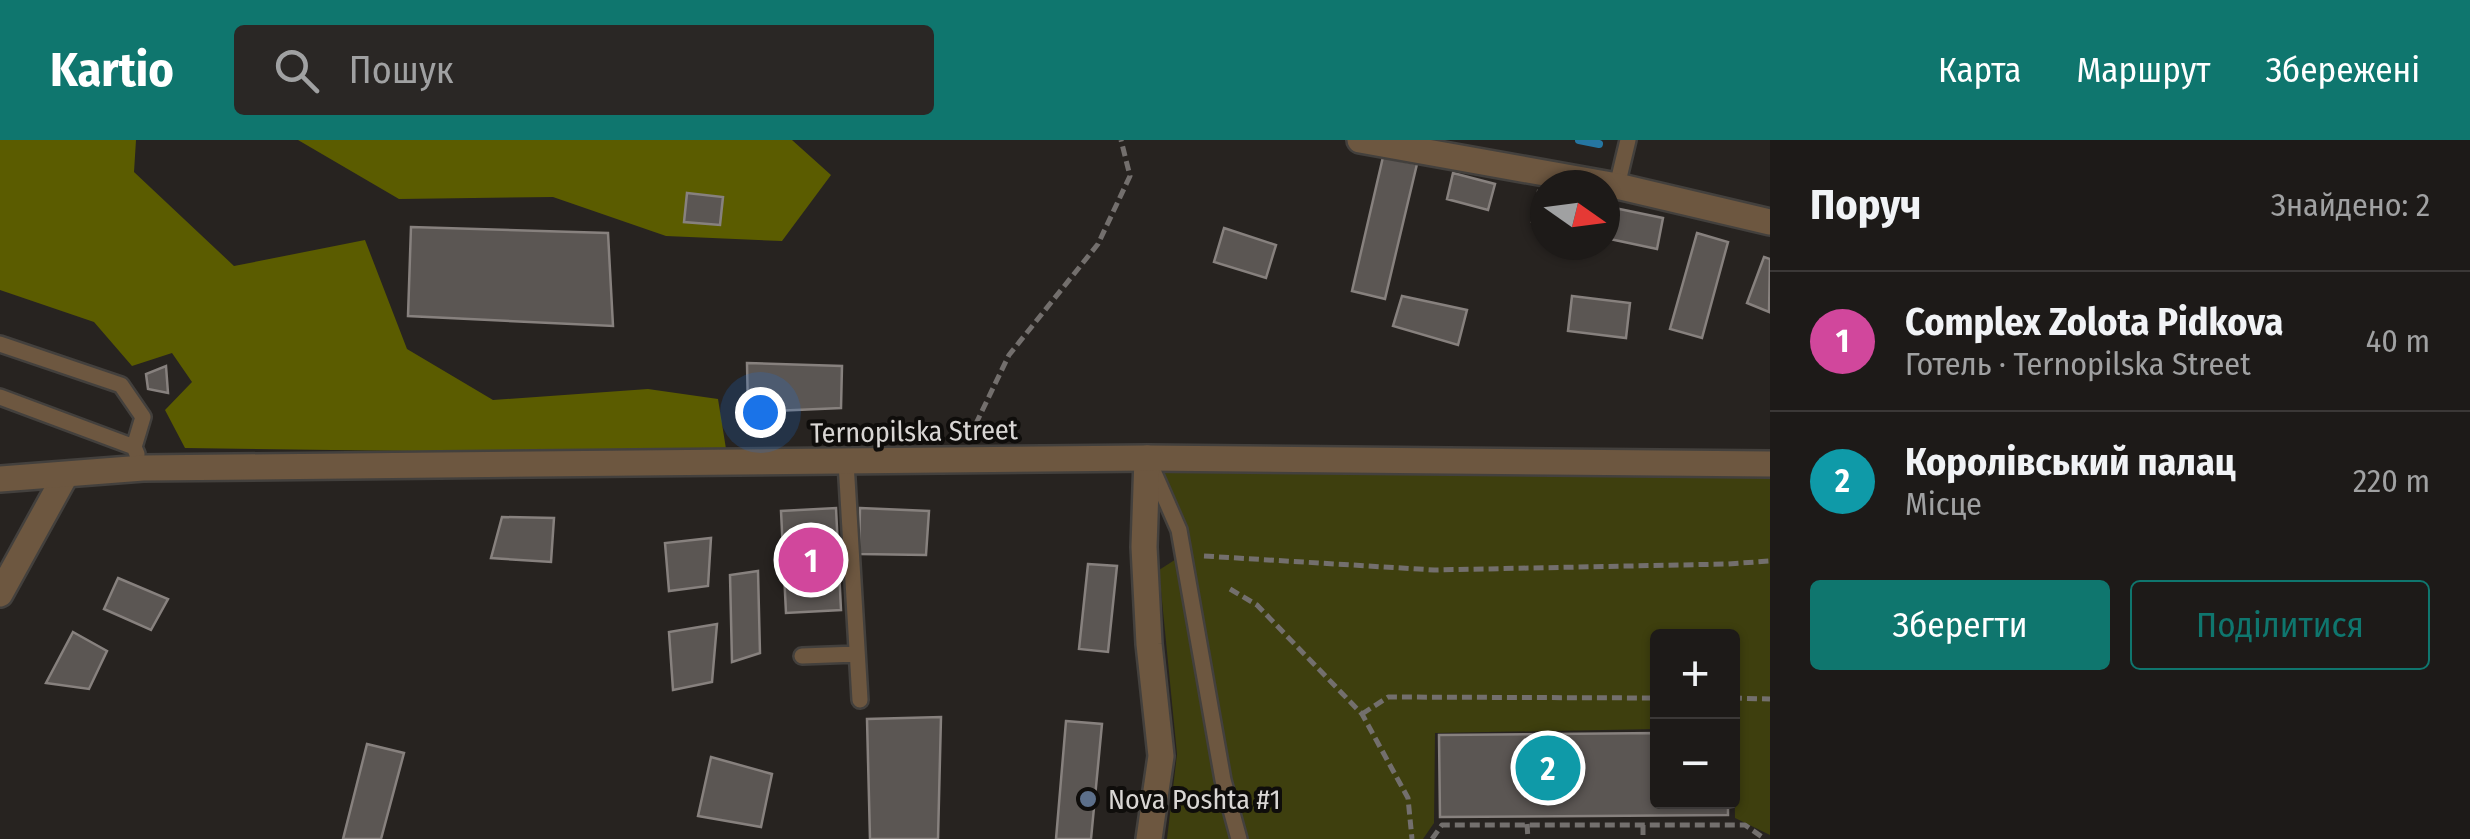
<!DOCTYPE html>
<html lang="uk">
<meta charset="utf-8">
<style>
:root{--surface:#1d1a18;--page:#2a2725;--text:#f1f3f6;--muted:#a0a1a2;--line:#3b3837;--accent:#0f766e}
body{margin:0;font-family:"Fira Sans Condensed",sans-serif;background:var(--page);color:var(--text)}
.controls{position:absolute;right:30px;bottom:30px;display:grid;overflow:hidden;border-radius:10px;box-shadow:0 2px 8px #0004}
.controls button{width:90px;height:90px;display:grid;place-items:center;padding:0;border:0;border-bottom:2px solid var(--line);background:var(--surface);color:var(--text);font:50px sans-serif}
.compass{position:absolute;left:1530px;top:30px;width:90px;height:90px;border-radius:50%;background:var(--surface);box-shadow:0 2px 8px #0004;rotate:104deg}
.you{position:absolute;left:760px;top:272px;width:35px;height:35px;margin:-25px;border:8px solid #fff;border-radius:50%;background:#1a73e8;box-shadow:0 0 0 15px #1a73e833}
.badge{display:grid;place-items:center;width:65px;height:65px;border-radius:50%;background:var(--accent);color:#fff;font-size:32px;font-weight:700}
.pin{position:absolute;translate:-50% -50%;border:5px solid #fff;box-shadow:0 2px 10px #0006}
.list{margin:0;padding:0;list-style:none}
h2{display:flex;justify-content:space-between;align-items:center;height:130px;margin:0;padding:0 40px;font-size:42px}
h2 small{font-size:32px;font-weight:400;color:var(--muted)}
.list li{display:grid;grid-template-columns:65px 1fr auto;gap:30px;align-items:center;box-sizing:border-box;height:140px;padding:0 40px;border-top:2px solid var(--line)}
.list b{display:block;font-size:38px;white-space:nowrap}
.list p{margin:0;font-size:32px;white-space:nowrap;color:var(--muted)}
.list em{font-size:32px;font-style:normal;color:var(--muted)}
.actions{display:flex;gap:20px;padding:30px 40px}
.actions a{flex:1;padding:22px 0;border:2px solid var(--accent);border-radius:10px;text-align:center;font-size:35px;color:var(--accent)}
.actions .main{background:var(--accent);color:#fff}
.icon{flex:none;width:55px;height:55px;fill:none;stroke:currentColor;stroke-width:2;stroke-linecap:round;stroke-linejoin:round}
.map{position:relative;flex:none;width:1770px;height:699px;overflow:hidden}
header{display:flex;align-items:center;gap:60px;box-sizing:border-box;height:140px;padding:0 50px;background:var(--accent);color:#fff}
header strong{font-size:48px}
nav{display:flex;gap:55px;margin-inline-start:auto;font-size:35px}
.search{width:700px;height:90px;background:var(--page);display:flex;align-items:center;gap:25px;box-sizing:border-box;padding:0 35px;border-radius:10px;color:var(--muted);font-size:38px}
main{display:flex}
aside{flex:1;background:var(--surface)}
.map>svg:first-child{display:block}
.green{fill:#3e3f0e}
.forest{fill:#5b5c00}
.lines{fill:none;stroke-linecap:round;stroke-linejoin:round}
.stream{stroke:#2576a1;stroke-width:8}
.building{fill:#5b5653;stroke:#87817e;stroke-width:2.5}
.service-casing{stroke:#43403d;stroke-width:20}
.minor-casing{stroke:#43403d;stroke-width:30}
.tertiary-casing{stroke:#43403d;stroke-width:30}
.path{stroke:#736f6d;stroke-width:5;stroke-dasharray:10 5;stroke-linecap:butt}
.service{stroke:#6d5740;stroke-width:15}
.minor{stroke:#6d5740;stroke-width:25}
.tertiary{stroke:#6d5740;stroke-width:25}
.service-dot{fill:#5c6f8a;stroke:#0f0d0b;stroke-width:4}
.labels{text-anchor:middle;stroke-width:8;stroke-linejoin:round;paint-order:stroke}
.street-label{font-size:28px;fill:#d9d6d4;stroke:#0f0d0b}
.poi-label{font-size:28px;fill:#d9d6d4;stroke:#0f0d0b;text-anchor:start}
</style>
<header>
<strong>Kartio</strong>
<div class="search"><svg class="icon" aria-label="search" viewBox="0 0 24 24"><circle cx="10" cy="10" r="6"/><path d="M15 15l6 6"/></svg>Пошук</div>
<nav><a>Карта</a><a>Маршрут</a><a>Збережені</a></nav>
</header>
<main>
<div class="map">
<svg width="1770" height="699" viewBox="0 0 1770 699">
<rect width="100%" height="100%" fill="#272320"/>
<path class="green" d="M1147,318L1770,324V695L1735,678L1732,497H1658L1657,589L1435,593L1434,683L1423,699H1167L1177,614L1159,430L1184,414Z"/>
<path class="forest" d="M0,0H136L134,32L234,126L365,100L407,209L493,260L648,249L718,259L727,315L185,308L165,270L192,242L172,213L132,226L94,182L0,150Z
M298,0H792L831,35L782,101L666,96L553,57L399,59Z"/>
<g class="lines">
<path class="stream" d="M1579,0L1599,4"/>
</g>
<path class="building" d="M1383,17L1417,24L1385,159L1352,151Z
M1453,33L1495,44L1488,70L1447,59Z
M1538,51L1545,53V85L1532,82Z
M687,53L723,57L720,85L684,82Z
M1605,66L1663,78L1657,109L1605,98Z
M411,87L608,93L613,186L408,176Z
M1224,88L1276,105L1266,138L1214,122Z
M1697,93L1728,102L1702,198L1670,189Z
M1764,117L1770,119L1769,172L1747,163Z
M1402,156L1467,170L1458,205L1393,186Z
M1572,156L1630,163L1626,198L1568,191Z
M747,223L842,226L841,268L748,272Z
M166,226L168,253L148,249L146,234Z
M836,368L841,470L786,473L781,371Z
M860,368L929,371L926,415L859,414Z
M502,377L554,378L551,422L491,418Z
M711,398L708,446L669,451L665,403Z
M1088,424L1117,426L1108,512L1079,509Z
M758,431L760,513L732,522L730,435Z
M118,438L168,459L151,490L104,469Z
M717,484L712,542L673,550L669,492Z
M73,492L107,511L89,549L46,543Z
M941,577L938,699H870L867,579Z
M1066,581L1102,584L1091,699H1056Z
M1658,593V662H1728V675L1440,677L1439,595Z
M367,604L404,613L381,699H343Z
M711,617L772,634L761,687L698,676Z"/>
<g class="lines">
<g class="service-casing">
<path id="service" d="M1617,46L1628,0
M0,204L121,245L143,277L134,307
M0,257L134,307L137,314
M846,322L860,560
M1151,326L1179,390L1223,640L1239,699
M802,516L857,514"/>
</g>
<g class="minor-casing">
<path id="minor" d="M1360,0L1617,46L1770,82
M1147,318L1144,407L1149,504L1161,616L1149,699
M0,454L65,336"/>
</g>
<g class="tertiary-casing">
<path id="tertiary" d="M0,339L143,328L1147,318L1770,324"/>
</g>
<path class="path" d="M969,298L1009,215L1098,104L1130,36L1121,0
M1204,416L1434,430L1727,424L1770,421
M1230,449L1257,465L1362,574L1408,658L1412,699
M1732,558L1770,559
M1362,574L1388,557L1658,558
M1527,684L1528,699
M1643,685V699
M1432,699L1442,685H1745L1765,699"/>
<use href="#service" class="service"/>
<use href="#minor" class="minor"/>
<use href="#tertiary" class="tertiary"/>
</g>
<circle class="service-dot" cx="1088" cy="659" r="10"/>
<g class="labels">
<g class="street-label">
<text transform="translate(914 291) rotate(-1)" y="10">Ternopilska Street</text>
</g>
<g class="poi-label">
<text x="1108" y="669">Nova Poshta #1</text>
</g>
</g>
</svg>
<div class="controls">
<button>+</button>
<button>−</button>
</div>
<svg class="compass" viewBox="-18 -18 36 36"><path d="M0-13l5 13h-10z" fill="#e53935"/><path d="M0 13l5-13h-10z" fill="#a0a1a2"/></svg>
<div class="you"></div>
<div class="pin badge" style="left:811px;top:420px;background:#d1479c">1</div>
<div class="pin badge" style="left:1548px;top:628px;background:#0f9aa8">2</div>
</div>
<aside>
<h2>Поруч<small>Знайдено: 2</small></h2>
<ul class="list">
<li><span class="badge" style="background:#d1479c">1</span><div><b>Complex Zolota Pidkova</b><p>Готель · Ternopilska Street</p></div><em>40 m</em></li>
<li><span class="badge" style="background:#0f9aa8">2</span><div><b>Королівський палац</b><p>Місце</p></div><em>220 m</em></li>
</ul>
<div class="actions"><a class="main">Зберегти</a><a>Поділитися</a></div>
</aside>
</main>
